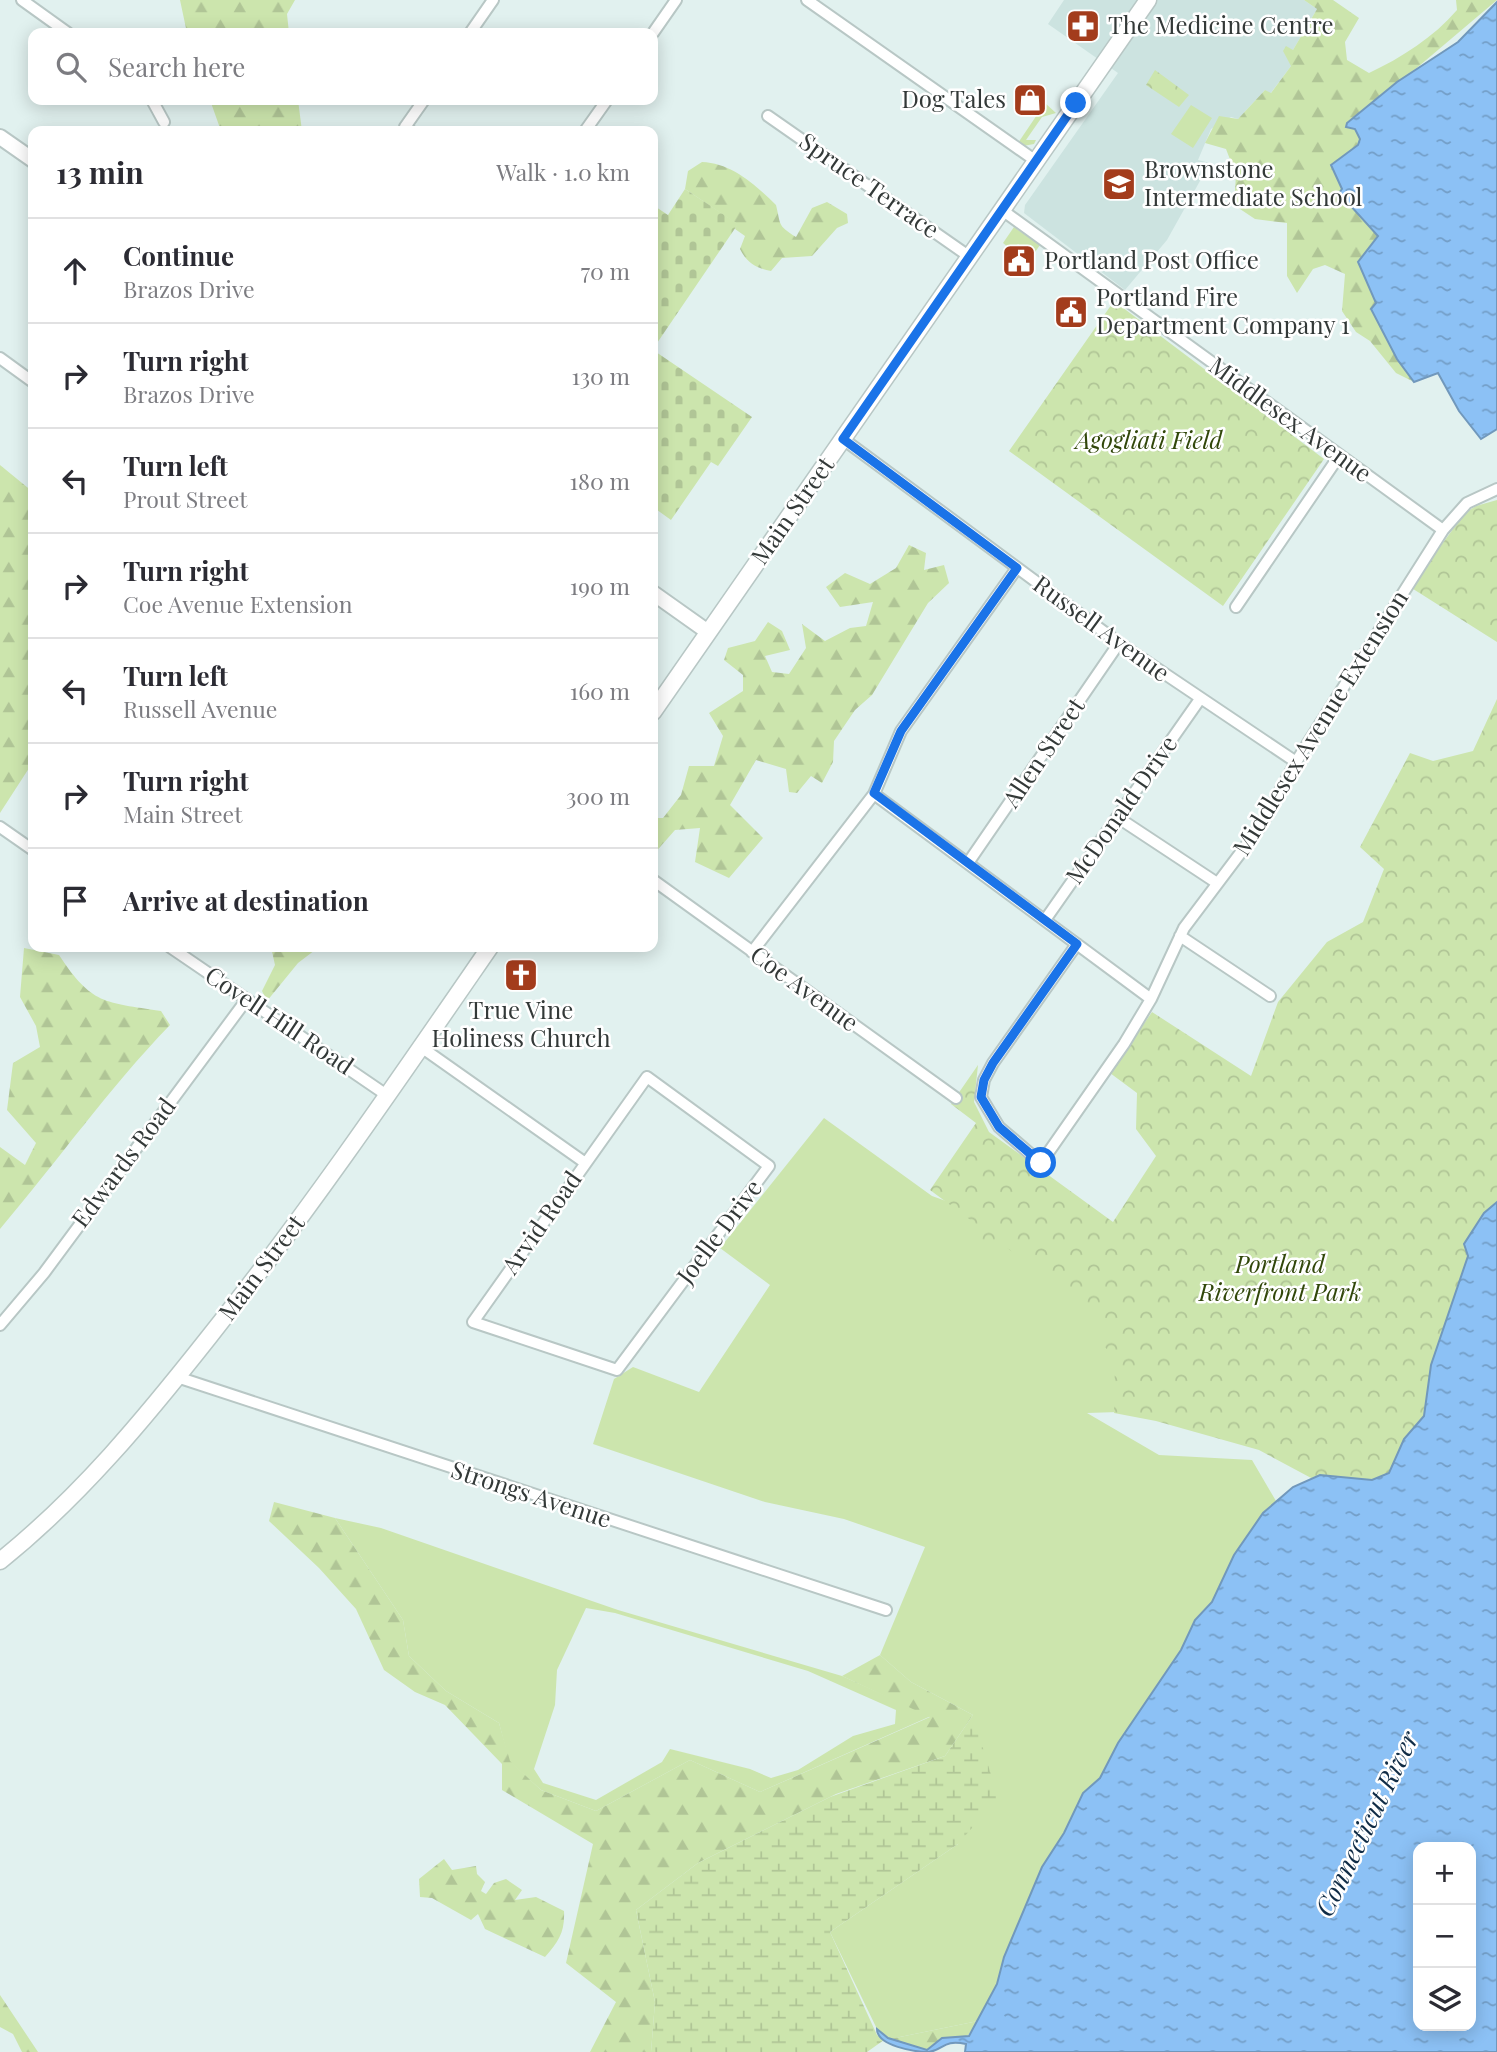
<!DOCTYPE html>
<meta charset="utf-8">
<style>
:root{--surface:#fff;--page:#f7f7f7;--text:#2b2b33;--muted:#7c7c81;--line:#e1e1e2}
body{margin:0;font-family:"Playfair Display",serif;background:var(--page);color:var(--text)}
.controls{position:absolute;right:21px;bottom:21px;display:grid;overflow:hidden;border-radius:14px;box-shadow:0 4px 18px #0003}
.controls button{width:63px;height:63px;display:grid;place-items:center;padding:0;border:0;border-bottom:2px solid var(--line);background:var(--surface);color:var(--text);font:35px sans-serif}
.stop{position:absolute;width:21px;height:21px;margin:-16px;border:5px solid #1a73e8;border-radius:50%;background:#fff}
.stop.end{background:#1a73e8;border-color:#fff;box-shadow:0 2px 7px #0008}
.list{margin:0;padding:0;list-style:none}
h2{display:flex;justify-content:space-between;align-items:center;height:91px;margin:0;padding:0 28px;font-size:30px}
h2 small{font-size:23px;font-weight:400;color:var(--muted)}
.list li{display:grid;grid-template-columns:46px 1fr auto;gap:21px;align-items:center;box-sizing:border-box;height:105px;padding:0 28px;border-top:2px solid var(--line)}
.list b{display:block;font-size:26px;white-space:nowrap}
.list p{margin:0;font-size:23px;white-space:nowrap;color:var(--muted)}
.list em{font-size:23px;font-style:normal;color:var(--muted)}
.icon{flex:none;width:38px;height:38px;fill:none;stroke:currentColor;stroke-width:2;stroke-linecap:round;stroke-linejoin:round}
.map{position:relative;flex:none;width:1497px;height:2052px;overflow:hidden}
.search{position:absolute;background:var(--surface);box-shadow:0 4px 18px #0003;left:28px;top:28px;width:630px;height:77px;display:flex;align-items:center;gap:18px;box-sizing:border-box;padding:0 24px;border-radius:14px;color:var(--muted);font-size:26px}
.panel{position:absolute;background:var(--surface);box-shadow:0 4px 18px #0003;left:28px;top:126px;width:630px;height:826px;border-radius:14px}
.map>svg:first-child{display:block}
.built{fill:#cce3e0}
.grass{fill:#cce5ad;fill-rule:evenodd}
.forest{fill:url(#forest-firs)}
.wetland{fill:url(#wetland-marsh)}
.cemetery{fill:url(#cemetery-stones)}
.park{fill:url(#park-crowns)}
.water{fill:url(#water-ripples);stroke:#7198bc;stroke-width:2;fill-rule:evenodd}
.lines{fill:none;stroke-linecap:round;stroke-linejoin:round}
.minor-casing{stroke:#b8c7c5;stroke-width:14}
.tertiary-casing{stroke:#b8c7c5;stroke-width:18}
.secondary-casing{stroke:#b8c7c5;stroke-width:19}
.minor{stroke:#fff;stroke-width:10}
.tertiary{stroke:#fff;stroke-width:14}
.secondary{stroke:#fff;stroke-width:16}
.route{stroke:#1a73e8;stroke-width:9}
.labels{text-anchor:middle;stroke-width:5;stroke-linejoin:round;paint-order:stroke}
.poi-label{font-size:24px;fill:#333938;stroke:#fff;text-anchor:start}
.street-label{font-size:24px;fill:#333938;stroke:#fff}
.park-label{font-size:24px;font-style:italic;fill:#31470a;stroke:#fff}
.water-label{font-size:26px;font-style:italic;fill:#102c46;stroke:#fff}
</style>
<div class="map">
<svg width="1497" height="2052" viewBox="0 0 1497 2052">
<defs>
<pattern id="forest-firs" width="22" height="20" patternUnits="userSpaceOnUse" patternTransform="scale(1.75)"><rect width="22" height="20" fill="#cce5ad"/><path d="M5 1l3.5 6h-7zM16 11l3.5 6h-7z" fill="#b0c596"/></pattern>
<pattern id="wetland-marsh" width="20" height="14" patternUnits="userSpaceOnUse" patternTransform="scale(1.75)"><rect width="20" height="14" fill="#cce5ad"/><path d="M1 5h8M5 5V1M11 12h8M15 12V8" fill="none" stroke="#b0c596"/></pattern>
<pattern id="cemetery-stones" width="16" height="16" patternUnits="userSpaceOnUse" patternTransform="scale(1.75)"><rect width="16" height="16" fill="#cce5ad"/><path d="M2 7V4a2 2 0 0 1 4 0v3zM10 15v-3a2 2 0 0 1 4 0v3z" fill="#b0c596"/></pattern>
<pattern id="park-crowns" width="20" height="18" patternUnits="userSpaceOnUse" patternTransform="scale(1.75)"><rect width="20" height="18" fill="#cce5ad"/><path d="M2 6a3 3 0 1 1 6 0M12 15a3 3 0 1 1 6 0" fill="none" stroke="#b0c596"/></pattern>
<pattern id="water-ripples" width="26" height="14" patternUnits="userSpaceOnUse" patternTransform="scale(1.75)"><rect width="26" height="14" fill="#8cc1f5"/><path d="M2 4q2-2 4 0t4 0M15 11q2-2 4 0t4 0" fill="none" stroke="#739ec7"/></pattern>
</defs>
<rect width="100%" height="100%" fill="#e1f1ef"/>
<path class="built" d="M1064,0H1304L1317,9L1293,50L1291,66L1270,94L1265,90L1238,119L1231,117L1211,129L1198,160L1210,163L1167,240L1125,290L1024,213L1025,205L1118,73L1048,24Z"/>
<path class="grass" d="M1045,103L1056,113L1042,117L1026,140H1036L1034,144L1023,146L1018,143Z
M1191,105L1212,118L1193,148L1171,134Z
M1014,227L1040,245L1033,255L1018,244L1012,250L1003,243Z
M824,1118L932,1196L1173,1282L1150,1411L1087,1413L1159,1455L1252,1460L1276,1501L1266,1510L1250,1536L1237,1550L1212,1602L1195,1620L1181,1650L1118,1743L1100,1778L1083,1793L1064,1833L1042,1867L1004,1957L1000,1978L978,2021L890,2039L877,2029L830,1932L958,1844L973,1715L911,1682L880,1655L925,1547L844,1519L765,1502L593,1444L614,1379L633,1367L699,1392L770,1285L720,1248Z
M335,1518L381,1528L618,1610L842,1676L931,1716L760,1792L690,1760L596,1811L541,1790L509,1761L499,1723L446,1691L409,1656L403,1620ZM586,1608L615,1613L808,1671L896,1710L895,1724L853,1736L798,1770L771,1778L750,1769L670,1749L662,1762L596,1800L543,1783L534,1769L555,1705L557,1670Z"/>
<path class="forest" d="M180,0H295L287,14L289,33H187Z
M1304,0H1333L1359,18L1345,42L1347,60L1369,73C1401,58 1434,37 1457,10L1456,0H1497L1347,127L1355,129L1360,139L1358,145L1414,382L1396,373L1370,341L1356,332L1342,311L1345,274L1325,265L1313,269L1297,293L1287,276V223L1255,219L1234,205L1236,175L1226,149L1205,143L1219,116L1238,119L1265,90L1271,93L1291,66L1283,51L1286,46L1293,50L1317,9Z
M210,100H298L302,131H221Z
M702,162C731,163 755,184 776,205C781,225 777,225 796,237L812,208L827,202L847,214L848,223L837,228L812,256L782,258L771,271C756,268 747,263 740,249L745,236L735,229L737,224L685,189L688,171Z
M0,465L33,492V762L0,813Z
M909,545L926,553L924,570L944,565L949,583L928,603L872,695L855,710L834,741L833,762L822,783L811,776L797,793L789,792L786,769L756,760L730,805L763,838L729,878L695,862L700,828L675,830L653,855V818H663L681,795L689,766H714L723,736L709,713L743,691V675L724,660L728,648L755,641L768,622L782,631L790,650L765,656L772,672L789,674L806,648L802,624L825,641L850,628L866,626L873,602L840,607L826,587L845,573L870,584L896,568Z
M271,947H319L298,963L267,1001L262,991L275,965Z
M24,948L59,955C92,1005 104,1002 161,1011L170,1025C108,1089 57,1162 0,1229V1147L25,1165L36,1143L7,1110L13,1063L40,1047L36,1026L20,997Z
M274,1502L335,1518L403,1620L409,1656L446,1691L499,1723L510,1761L541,1790L596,1811L690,1760L760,1792L930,1717L842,1676L880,1655L911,1682L973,1715L945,1756L836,1794L698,1863L636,1910L655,2002L651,2052H590L616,2002L566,1963L593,1844L502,1790V1764L445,1705L415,1692L384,1670L356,1609L319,1568L269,1521Z
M444,1859L452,1870L476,1866L477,1874L485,1882L481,1891L486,1894L494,1883L506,1879L522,1890L515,1900L536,1897L564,1911C565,1932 559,1941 545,1957L485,1929L478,1914L471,1920L432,1898L420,1897L419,1879Z
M0,1995L38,2052H22L13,2034L0,2027Z
M978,2021L966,2038H942L927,2050L890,2039Z"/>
<path class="wetland" d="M973,1715L998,1798L958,1844L830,1932L877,2035L884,2040L867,2052H651L655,2002L636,1910L698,1863L830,1797L945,1756Z"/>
<path class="cemetery" d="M685,189L738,224L653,349V205L668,215Z
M653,350L752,417L718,466L711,462L671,520L653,507Z"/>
<path class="park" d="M1155,70L1189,95L1179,107L1146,85Z
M1114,301L1324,459L1223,606L1009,451Z
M1497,500V642L1410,587L1465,513L1476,506Z
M1497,699V1202L1487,1210L1466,1242L1468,1256L1431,1365L1424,1416L1403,1442L1389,1473L1372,1480L1324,1475L1313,1479L1259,1450L1156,1421L1114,1413L1115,1358L1104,1346V1322L1100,1314L1003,1245L988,1251L973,1239L980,1227L930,1190L976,1123L951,1104L978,1065L974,1102L989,1132L1113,1222L1156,1156L1136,1129L1137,1093L1110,1073L1152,1012L1251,1076L1278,1002L1327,942L1363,922L1384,869L1360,847L1410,753L1433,761L1473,751Z"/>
<path class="water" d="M1497,2V429L1481,439L1459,411L1438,373L1414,382L1397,359L1371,309L1376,303L1358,262L1378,236L1339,193L1342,189L1331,165L1358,145L1360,139L1355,129L1346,127L1347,123L1397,82L1458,42Z
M1497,1202V2052H965L966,2044C943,2039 944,2050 929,2052C915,2052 877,2046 877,2029L888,2038L927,2050L942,2038L969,2036L997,1984L1004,1957L1042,1867L1064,1833L1083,1793L1100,1778L1118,1743L1181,1650L1195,1620L1212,1602L1234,1555L1263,1513L1293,1487L1320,1475L1372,1480L1389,1473L1404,1439L1424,1416L1431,1365L1468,1256L1464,1244L1484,1213ZM1418,1847H1471V2026H1418Z"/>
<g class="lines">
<g class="minor-casing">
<path id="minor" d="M22,0L68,33
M807,0L1036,161
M470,33L493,0
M653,33L676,0
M152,100L164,122
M768,116L970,257
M411,131L405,127L424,100
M585,131L607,100
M1002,210L1443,530
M0,358L33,382
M843,439L1119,643L1296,762
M1236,607L1339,456
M874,794L1151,999
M1117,817L1217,883
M0,827L33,850
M968,863L1119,643
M653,880L956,1098
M1045,920L1200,699
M1180,936L1270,996
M1077,944L993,1063L984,1080L981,1097L999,1127L1041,1163L1124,1044L1151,999L1184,928L1260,827L1296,762L1443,530L1467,503L1497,489
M170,947L388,1096
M752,952L874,794L901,731L1017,568
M421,1047L584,1162
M647,1077L769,1166L617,1370L473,1322Z
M0,1325L44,1273L247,999
M177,1377L886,1610"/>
</g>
<g class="tertiary-casing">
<path id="tertiary" d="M0,137L33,160
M653,593L708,632"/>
</g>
<g class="secondary-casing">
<path id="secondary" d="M653,712L1148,0
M0,1561C81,1496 145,1418 209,1337C309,1211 399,1079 490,947"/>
</g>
<use href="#minor" class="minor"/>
<use href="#tertiary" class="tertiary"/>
<use href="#secondary" class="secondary"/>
</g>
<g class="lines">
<path class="route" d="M1041,1163L999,1127L981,1097L984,1080L993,1063L1077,944L874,793L901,731L1017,568L843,439L1076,103"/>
</g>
<defs>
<g id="pharmacy-square" transform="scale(1.75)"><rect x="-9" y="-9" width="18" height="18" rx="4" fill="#a33c1c" stroke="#fff"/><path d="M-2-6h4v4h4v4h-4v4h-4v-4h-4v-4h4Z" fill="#fff"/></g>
<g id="shop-square" transform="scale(1.75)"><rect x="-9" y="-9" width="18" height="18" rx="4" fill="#a33c1c" stroke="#fff"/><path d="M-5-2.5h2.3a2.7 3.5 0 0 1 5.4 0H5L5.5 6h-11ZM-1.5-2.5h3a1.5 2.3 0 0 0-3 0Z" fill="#fff"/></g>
<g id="school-square" transform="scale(1.75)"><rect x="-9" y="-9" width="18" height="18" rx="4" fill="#a33c1c" stroke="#fff"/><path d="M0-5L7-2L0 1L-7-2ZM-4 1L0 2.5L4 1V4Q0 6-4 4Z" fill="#fff"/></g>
<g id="civic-square" transform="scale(1.75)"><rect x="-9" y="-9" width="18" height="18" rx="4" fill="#a33c1c" stroke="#fff"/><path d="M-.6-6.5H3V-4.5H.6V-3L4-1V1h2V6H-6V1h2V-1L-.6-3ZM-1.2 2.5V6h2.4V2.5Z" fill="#fff"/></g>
<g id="church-square" transform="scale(1.75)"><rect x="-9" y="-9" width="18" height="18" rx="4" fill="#a33c1c" stroke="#fff"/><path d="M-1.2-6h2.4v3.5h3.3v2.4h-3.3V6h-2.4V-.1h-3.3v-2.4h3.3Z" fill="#fff"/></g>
</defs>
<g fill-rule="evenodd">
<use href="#pharmacy-square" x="1083" y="26"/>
<use href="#shop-square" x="1030" y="100"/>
<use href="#school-square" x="1119" y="184"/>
<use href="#civic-square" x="1019" y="261"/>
<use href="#civic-square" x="1071" y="312"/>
<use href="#church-square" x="521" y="975"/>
</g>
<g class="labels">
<g class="poi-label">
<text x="1108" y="34">The Medicine Centre</text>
<text x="1006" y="108" text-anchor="end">Dog Tales</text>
<text x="1144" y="178">Brownstone<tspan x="1144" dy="28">Intermediate School</tspan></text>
<text x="1044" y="269">Portland Post Office</text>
<text x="1096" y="306">Portland Fire<tspan x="1096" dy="28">Department Company 1</tspan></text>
<text x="521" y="1019" text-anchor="middle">True Vine<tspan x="521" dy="28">Holiness Church</tspan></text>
</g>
<g class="street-label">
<text transform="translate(869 186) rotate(35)" y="8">Spruce Terrace</text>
<text transform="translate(1290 420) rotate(36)" y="8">Middlesex Avenue</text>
<text transform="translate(793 511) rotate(-55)" y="8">Main Street</text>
<text transform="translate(1101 629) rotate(36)" y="8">Russell Avenue</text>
<text transform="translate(1321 723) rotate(-58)" y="8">Middlesex Avenue Extension</text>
<text transform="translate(1044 753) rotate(-56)" y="8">Allen Street</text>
<text transform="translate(1122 810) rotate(-55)" y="8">McDonald Drive</text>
<text transform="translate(804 989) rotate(36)" y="8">Coe Avenue</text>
<text transform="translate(279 1021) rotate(34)" y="8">Covell Hill Road</text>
<text transform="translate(124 1163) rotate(-53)" y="8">Edwards Road</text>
<text transform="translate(542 1223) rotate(-55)" y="8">Arvid Road</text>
<text transform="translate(720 1232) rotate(-53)" y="8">Joelle Drive</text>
<text transform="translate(262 1268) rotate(-53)" y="8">Main Street</text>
<text transform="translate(531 1495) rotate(18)" y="8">Strongs Avenue</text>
</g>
<g class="park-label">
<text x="1149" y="449">Agogliati Field</text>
<text x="1280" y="1273">Portland<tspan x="1280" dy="28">Riverfront Park</tspan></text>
</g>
<g class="water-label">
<text transform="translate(1367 1824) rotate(-64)" y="9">Connecticut River</text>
</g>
</g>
</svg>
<div class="controls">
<button>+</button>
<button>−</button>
<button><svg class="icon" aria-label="layers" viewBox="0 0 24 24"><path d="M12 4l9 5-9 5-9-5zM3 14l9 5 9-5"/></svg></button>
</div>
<div class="stop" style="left:1041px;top:1163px"></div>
<div class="stop end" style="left:1076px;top:103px"></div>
<div class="search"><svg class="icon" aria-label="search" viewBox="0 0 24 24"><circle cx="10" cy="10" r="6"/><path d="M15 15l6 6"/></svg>Search here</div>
<section class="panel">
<h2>13 min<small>Walk · 1.0 km</small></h2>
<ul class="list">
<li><svg class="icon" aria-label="ahead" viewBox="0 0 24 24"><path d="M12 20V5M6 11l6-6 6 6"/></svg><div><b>Continue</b><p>Brazos Drive</p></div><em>70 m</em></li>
<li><svg class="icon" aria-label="right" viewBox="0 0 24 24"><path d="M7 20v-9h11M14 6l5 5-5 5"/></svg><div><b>Turn right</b><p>Brazos Drive</p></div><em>130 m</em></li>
<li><svg class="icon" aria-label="left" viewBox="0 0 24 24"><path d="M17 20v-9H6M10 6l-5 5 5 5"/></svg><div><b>Turn left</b><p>Prout Street</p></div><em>180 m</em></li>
<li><svg class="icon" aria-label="right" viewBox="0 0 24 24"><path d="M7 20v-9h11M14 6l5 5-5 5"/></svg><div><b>Turn right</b><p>Coe Avenue Extension</p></div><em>190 m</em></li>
<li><svg class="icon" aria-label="left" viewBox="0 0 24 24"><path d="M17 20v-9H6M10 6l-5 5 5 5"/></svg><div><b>Turn left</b><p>Russell Avenue</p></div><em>160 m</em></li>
<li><svg class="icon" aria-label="right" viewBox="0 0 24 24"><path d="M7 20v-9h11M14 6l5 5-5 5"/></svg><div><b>Turn right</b><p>Main Street</p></div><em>300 m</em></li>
<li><svg class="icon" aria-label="arrive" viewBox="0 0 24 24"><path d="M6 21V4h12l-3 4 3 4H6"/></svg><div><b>Arrive at destination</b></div></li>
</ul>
</section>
</div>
